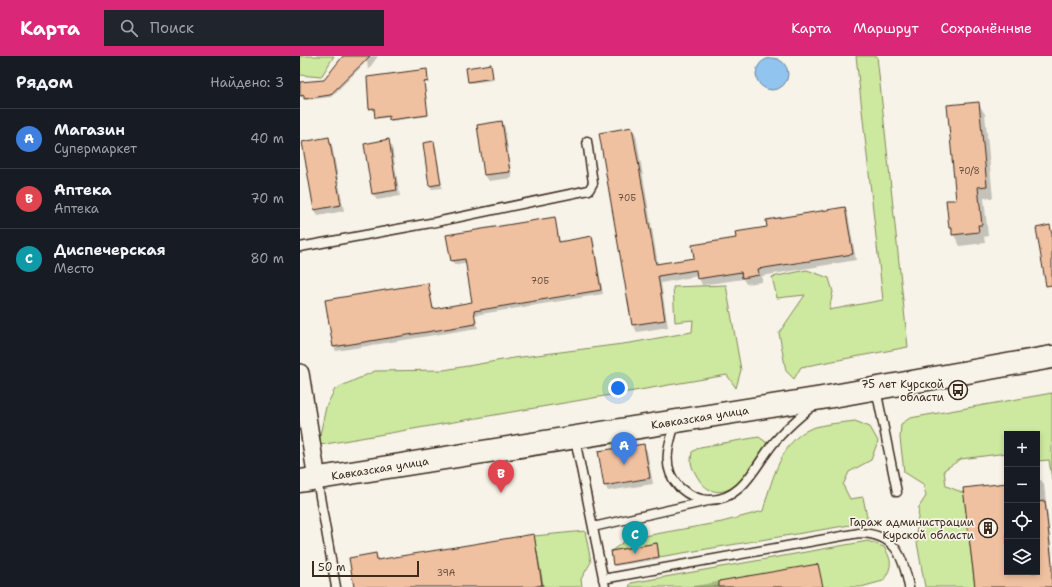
<!DOCTYPE html>
<html lang="ru">
<meta charset="utf-8">
<style>
:root{--surface:#171b24;--page:#20242c;--text:#f1f3f6;--muted:#9ea1a6;--line:#363941;--accent:#db2777}
body{margin:0;font-family:"Shantell Sans",sans-serif;background:var(--page);color:var(--text)}
.controls{position:absolute;right:12px;bottom:12px;display:grid;overflow:hidden;border-radius:0px;box-shadow:0 2px 6px #0003}
.controls button{width:36px;height:36px;display:grid;place-items:center;padding:0;border:0;border-bottom:1px solid var(--line);background:var(--surface);color:var(--text);font:20px sans-serif}
.scale{position:absolute;left:12px;bottom:10px;width:107px;box-sizing:border-box;padding-left:4px;border:2px solid #3b2a1e;border-top:0;font-size:11px;line-height:14px;white-space:nowrap;color:#3b2a1e;-webkit-text-stroke:3px #f7f3e8;paint-order:stroke}
.you{position:absolute;left:318px;top:332px;width:14px;height:14px;margin:-10px;border:3px solid #fff;border-radius:50%;background:#1a73e8;box-shadow:0 0 0 6px #1a73e833}
.badge{display:grid;place-items:center;width:26px;height:26px;border-radius:50%;background:var(--accent);color:#fff;font-size:13px;font-weight:700}
.pin{position:absolute;translate:-50% -33px;filter:drop-shadow(0 1px 2px #0008)}
.pin::after{content:'';position:absolute;top:21px;width:14px;height:12px;background:inherit;clip-path:polygon(0 0,100% 0,50% 100%)}
.list{margin:0;padding:0;list-style:none}
h2{display:flex;justify-content:space-between;align-items:center;height:52px;margin:0;padding:0 16px;font-size:17px}
h2 small{font-size:13px;font-weight:400;color:var(--muted)}
.list li{display:grid;grid-template-columns:26px 1fr auto;gap:12px;align-items:center;box-sizing:border-box;height:60px;padding:0 16px;border-top:1px solid var(--line)}
.list b{display:block;font-size:15px;white-space:nowrap}
.list p{margin:0;font-size:13px;white-space:nowrap;color:var(--muted)}
.list em{font-size:13px;font-style:normal;color:var(--muted)}
.icon{flex:none;width:22px;height:22px;fill:none;stroke:currentColor;stroke-width:2;stroke-linecap:round;stroke-linejoin:round}
.map{position:relative;flex:none;width:752px;height:531px;overflow:hidden}
header{display:flex;align-items:center;gap:24px;box-sizing:border-box;height:56px;padding:0 20px;background:var(--accent);color:#fff}
header strong{font-size:19px}
nav{display:flex;gap:22px;margin-inline-start:auto;font-size:14px}
.search{width:280px;height:36px;background:var(--page);display:flex;align-items:center;gap:10px;box-sizing:border-box;padding:0 14px;border-radius:0px;color:var(--muted);font-size:15px}
main{display:flex}
aside{flex:1;background:var(--surface)}
.map>svg:first-child{display:block}
.green{fill:#cde89f;stroke:#84895e}
.water{fill:#91c4ee;stroke:#6f869b}
.shadow{fill:#0003}
.building{fill:#f0c1a0;stroke:#3b2a1e}
.lines{fill:none;stroke-linecap:round;stroke-linejoin:round}
.lane-casing{stroke:#3b2a1e;stroke-width:11}
.street-casing{stroke:#3b2a1e;stroke-width:20}
.primary-casing{stroke:#3b2a1e;stroke-width:25}
.lane{stroke:#f7f3e8;stroke-width:8}
.street{stroke:#f7f3e8;stroke-width:17}
.primary{stroke:#f7f3e8;stroke-width:22}
.labels{text-anchor:middle;stroke-width:3.5;stroke-linejoin:round;paint-order:stroke}
.number-label{font-size:9px;fill:#68503e}
.poi-label{font-size:11px;fill:#3b2a1e;stroke:#f7f3e8;text-anchor:end}
.street-label{font-size:11px;fill:#3b2a1e;stroke:#f7f3e8}
</style>
<header>
<strong>Карта</strong>
<div class="search"><svg class="icon" aria-label="search" viewBox="0 0 24 24"><circle cx="10" cy="10" r="6"/><path d="M15 15l6 6"/></svg>Поиск</div>
<nav><a>Карта</a><a>Маршрут</a><a>Сохранённые</a></nav>
</header>
<main>
<aside>
<h2>Рядом<small>Найдено: 3</small></h2>
<ul class="list">
<li><span class="badge" style="background:#3f7fe0">A</span><div><b>Магазин</b><p>Супермаркет</p></div><em>40 m</em></li>
<li><span class="badge" style="background:#e0444e">B</span><div><b>Аптека</b><p>Аптека</p></div><em>70 m</em></li>
<li><span class="badge" style="background:#0f9aa8">C</span><div><b>Диспечерская</b><p>Место</p></div><em>80 m</em></li>
</ul>
</aside>
<div class="map">
<svg width="752" height="531" viewBox="0 0 752 531">
<rect width="100%" height="100%" fill="#f7f3e8"/>
<filter id="ink" filterUnits="userSpaceOnUse"><feTurbulence type="fractalNoise" baseFrequency=".025" numOctaves="2"/><feDisplacementMap in="SourceGraphic" scale="8" xChannelSelector="R" yChannelSelector="G"/><feConvolveMatrix kernelMatrix="1 2 1 2 8 2 1 2 1" color-interpolation-filters="sRGB"/></filter>
<g filter="url(#ink)">
<path class="green" d="M0,0H34L21,21L0,19Z
M556,0H577L608,291L501,311L494,323L486,315L479,277L505,239L477,242L472,221L507,214L529,222L533,236L529,254L583,244Z
M426,229L441,314L436,332L427,319L20,389V379L26,351L35,333L75,315L144,314L214,302L330,287L392,276L393,264L375,266L373,231Z
M752,337V423L749,404L737,405V378H707V397L661,403L644,414L646,430L664,437L675,531H625L616,481L619,451L626,440L623,428L604,416L600,382L601,368L610,362Z
M555,365L570,371L578,385L571,404L549,416L543,429L550,443L563,441L568,466L359,501L357,487L311,495L328,483L422,466L463,455C470,430 480,390 504,376C516,368 541,367 555,365Z
M459,381L466,386L468,394C457,416 419,457 398,422C391,410 390,409 392,396L400,391Z
M285,475L291,506L281,523L282,531H243L234,480Z
M568,485L584,491C593,506 592,511 583,525L561,531H329L331,527Z"/>
<path class="water" d="M456 18a16 16 0 1 1 32 0a16 16 0 1 1-32 0Z"/>
<path class="shadow" d="M45,0H78L68,14L67,5L31,41L6,44L5,41H0V27L25,24Z
M191,9L194,24L170,27L169,26Z
M127,15L129,27H124L128,60L91,65L90,61L77,63L75,54L70,53Z
M678,47L685,58L693,142H684L688,180L684,181L685,187L660,190L650,172Z
M202,66L205,72L212,122L189,125L185,119L178,69Z
M332,72L336,79L358,208L395,202L468,171L545,152L548,159L556,204L462,220V226L446,228L443,223L402,229L398,220L361,227L368,271L337,276L333,269L300,77Z
M29,82L32,89L44,155L18,160L15,154Z
M88,85L92,91L100,140L77,144L73,138L65,89Z
M133,87L136,91L142,132L132,133L130,129Z
M255,162L260,187L292,181L294,185L303,238L175,259L178,272L36,295L34,291L26,245L128,228L134,254L174,247L167,207L154,209L147,179Z
M344,389L347,395L353,428L308,435L305,429Z
M737,424H741L744,428L752,498V531H676L707,428V516H737Z
M233,479L235,483L244,531H55L76,498L78,505Z
M356,488L360,503L315,510L314,509Z
M517,509L523,531H388Z"/>
<path class="building" d="M43,0H70L30,39L4,43V39L0,40V26L24,24Z
M191,8L193,22L168,26L166,12Z
M127,13L128,25L124,26L128,59L89,64V60L75,62L74,52L69,53L67,21Z
M679,46L687,130L678,131L682,169H678L679,176L652,179V172H649L646,144H656L647,49Z
M202,65L210,116L184,119L177,69Z
M332,71L356,208L394,202L392,189L436,182L435,176L467,171L466,164L545,151L553,198L458,213L459,219L442,222L441,216L397,223L396,214L358,220L365,264L332,269L299,77Z
M29,81L41,149L14,154L2,86Z
M89,83L97,134L72,138L64,88Z
M134,85L141,128L129,130L123,87Z
M255,161L259,186L292,180L301,234L174,255L176,268L33,291L25,244L128,227L133,253L172,246L165,203L151,205L146,179Z
M750,169L752,179V229L746,230L736,172Z
M344,388L350,422L304,430L298,395Z
M707,427V516H737V446L745,445L752,507V531H675L663,432Z
M234,478L242,529L232,531H54L49,502L76,497L77,504Z
M357,487L359,501L313,509L311,495Z
M518,508L523,531H419V525Z"/>
<g class="lines">
<g class="lane-casing">
<path id="lane" d="M0,191L136,166L289,134L293,127L287,85
M576,333L597,436
M375,368C368,390 361,412 379,431C387,438 398,444 409,444C442,444 454,412 472,389C484,374 499,361 514,349
M275,383L305,531
M17,424L36,531
M293,471L408,445
M303,523L559,477C596,478 603,500 609,531"/>
</g>
<g class="street-casing">
<path id="street" d="M0,317L17,423"/>
</g>
<g class="primary-casing">
<g id="primary">
<path id="s1" d="M0,425L522,342L752,301"/>
</g>
</g>
<use href="#lane" class="lane"/>
<use href="#street" class="street"/>
<use href="#primary" class="primary"/>
</g>
</g>
<defs>
<g id="bus-ring" transform="scale(1)"><circle r="9.5" fill="#f7f3e8" stroke="#3b2a1e" stroke-width="1.5"/><path d="M-5-6H5V4H4V6H2V4H-2V6H-4V4H-5ZM-3.5-4V0h7V-4ZM-3.5 1.2v1.5H-2V1.2ZM2 1.2v1.5H3.5V1.2Z" fill="#3b2a1e"/></g>
<g id="building-ring" transform="scale(1)"><circle r="9.5" fill="#f7f3e8" stroke="#3b2a1e" stroke-width="1.5"/><path d="M-4-6H4V6H1V3H-1V6H-4ZM-2.5-4.3h1.7v1.8h-1.7ZM.8-4.3h1.7v1.8H.8ZM-2.5-1h1.7V.8h-1.7ZM.8-1h1.7V.8H.8Z" fill="#3b2a1e"/></g>
</defs>
<g fill-rule="evenodd">
<use href="#bus-ring" x="658" y="334"/>
<use href="#building-ring" x="688" y="472"/>
</g>
<g class="labels">
<g class="number-label">
<text x="669" y="118">70/8</text>
<text x="327" y="145">70Б</text>
<text x="240" y="228">70Б</text>
<text x="146" y="520">39А</text>
</g>
<g class="poi-label">
<text x="644" y="332">75 лет Курской<tspan x="644" dy="13">области</tspan></text>
<text x="674" y="470">Гараж администрации<tspan x="674" dy="13">Курской области</tspan></text>
</g>
<g class="street-label">
<text dy="4" stroke="none"><textPath href="#s1" startOffset="405">Кавказская улица</textPath></text>
<text dy="4" stroke="none"><textPath href="#s1" startOffset="81">Кавказская улица</textPath></text>
</g>
</g>
</svg>
<div class="controls">
<button>+</button>
<button>−</button>
<button><svg class="icon" aria-label="locate" viewBox="0 0 24 24"><circle cx="12" cy="12" r="6"/><path d="M12 2v4M12 18v4M2 12h4M18 12h4"/></svg></button>
<button><svg class="icon" aria-label="layers" viewBox="0 0 24 24"><path d="M12 4l9 5-9 5-9-5zM3 14l9 5 9-5"/></svg></button>
</div>
<div class="scale">50 m</div>
<div class="you"></div>
<div class="pin badge" style="left:324px;top:409px;background:#3f7fe0">A</div>
<div class="pin badge" style="left:201px;top:437px;background:#e0444e">B</div>
<div class="pin badge" style="left:335px;top:498px;background:#0f9aa8">C</div>
</div>
</main>
